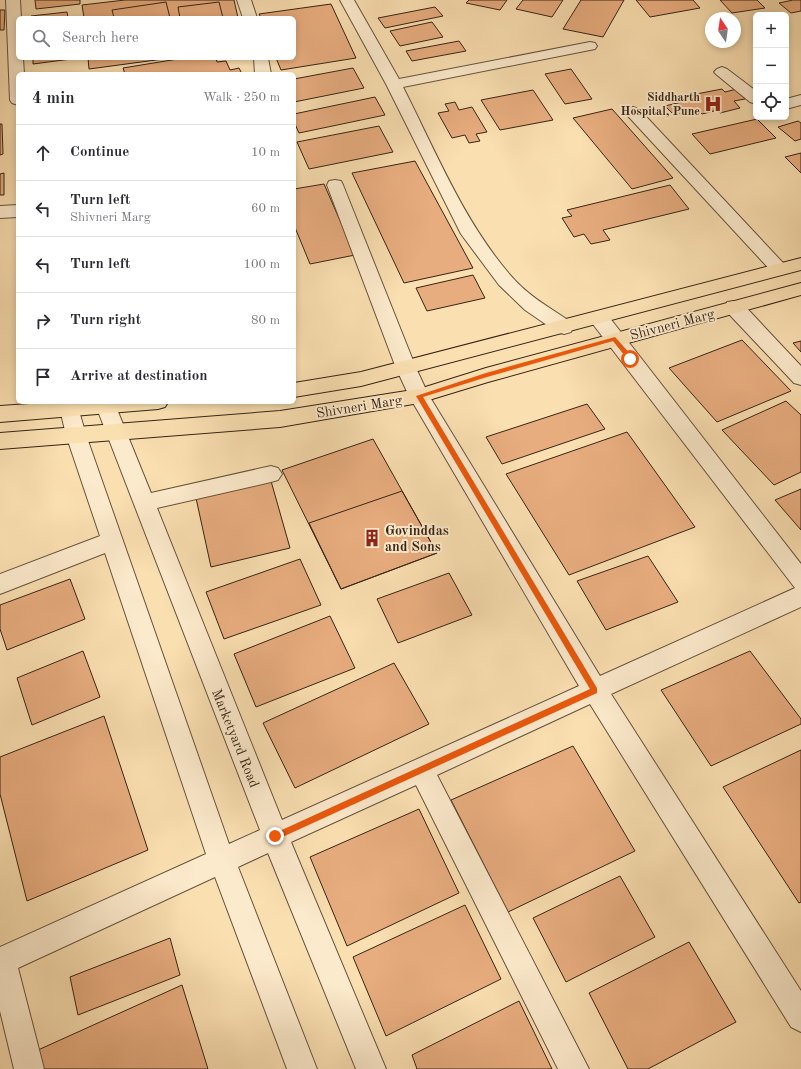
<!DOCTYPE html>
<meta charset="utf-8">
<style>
:root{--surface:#fff;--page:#f2f2f3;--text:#2b2b33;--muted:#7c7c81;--line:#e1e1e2}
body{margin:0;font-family:"Old Standard TT",serif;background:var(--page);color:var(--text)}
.controls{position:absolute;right:12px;top:12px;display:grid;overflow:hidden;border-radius:6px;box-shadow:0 2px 6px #0003}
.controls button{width:36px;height:36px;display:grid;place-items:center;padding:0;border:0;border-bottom:1px solid var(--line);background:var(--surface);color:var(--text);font:20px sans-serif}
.compass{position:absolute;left:705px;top:12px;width:36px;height:36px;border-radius:50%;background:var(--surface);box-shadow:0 2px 6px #0003;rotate:347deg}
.stop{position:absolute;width:12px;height:12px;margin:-9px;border:3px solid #ea580c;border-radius:50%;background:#fff}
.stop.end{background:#ea580c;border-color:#fff;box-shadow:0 1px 4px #0008}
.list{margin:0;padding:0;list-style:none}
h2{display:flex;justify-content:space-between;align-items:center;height:52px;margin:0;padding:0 16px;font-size:17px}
h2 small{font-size:13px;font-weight:400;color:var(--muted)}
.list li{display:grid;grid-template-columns:26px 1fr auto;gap:12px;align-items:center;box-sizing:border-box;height:56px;padding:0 16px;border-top:1px solid var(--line)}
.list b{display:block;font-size:15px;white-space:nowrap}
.list p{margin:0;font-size:13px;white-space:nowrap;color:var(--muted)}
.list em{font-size:13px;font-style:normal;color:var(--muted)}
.icon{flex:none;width:22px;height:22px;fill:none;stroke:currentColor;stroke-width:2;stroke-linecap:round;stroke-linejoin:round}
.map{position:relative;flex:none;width:801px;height:1069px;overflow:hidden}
.search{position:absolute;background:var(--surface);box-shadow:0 2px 6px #0003;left:16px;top:16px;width:280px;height:44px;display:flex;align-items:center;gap:10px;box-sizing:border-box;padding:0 14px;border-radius:6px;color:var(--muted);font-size:15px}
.panel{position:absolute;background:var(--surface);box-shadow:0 2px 6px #0003;left:16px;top:72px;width:280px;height:332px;border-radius:6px}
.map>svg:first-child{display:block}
.building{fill:#e8ad7f;stroke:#352415}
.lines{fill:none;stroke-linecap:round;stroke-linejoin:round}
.minor-casing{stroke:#66533c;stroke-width:2}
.major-casing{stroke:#352415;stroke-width:2}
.minor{fill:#fceacc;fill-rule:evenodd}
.major{fill:#fadfb1;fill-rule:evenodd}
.route{fill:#ea580c}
.labels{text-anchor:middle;stroke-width:4;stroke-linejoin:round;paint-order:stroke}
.far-poi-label{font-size:12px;font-weight:bold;fill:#352415;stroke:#fceacc;text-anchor:end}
.street-label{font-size:14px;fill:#352415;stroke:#fceacc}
.poi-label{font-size:14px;font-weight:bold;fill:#352415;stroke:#fceacc;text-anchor:start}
</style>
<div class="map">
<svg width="801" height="1069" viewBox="0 0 801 1069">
<rect width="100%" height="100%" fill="#fadfb1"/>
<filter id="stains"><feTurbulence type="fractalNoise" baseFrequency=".005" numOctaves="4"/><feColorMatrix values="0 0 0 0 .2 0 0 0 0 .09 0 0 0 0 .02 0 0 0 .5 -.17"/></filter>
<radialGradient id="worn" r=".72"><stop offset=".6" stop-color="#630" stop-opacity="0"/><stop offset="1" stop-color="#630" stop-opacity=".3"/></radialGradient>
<path class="building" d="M35,0H80V4L36,9Z
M125,0H234L238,18H84L82,5Z
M469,0H507L500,10L466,3Z
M523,0H563L552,17L516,9Z
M581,0H624L603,37L563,29Z
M636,0H693L700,8L650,17Z
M720,0H757L765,8L732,13Z
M793,0H801V11L791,13L779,3Z
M166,2L170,18H114L112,10Z
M219,2L223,18H180L178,7Z
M331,4L356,58L281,70L276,58H294V18H261L259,14Z
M435,7L443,16L385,28L378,18Z
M0,10H5L4,30H0Z
M67,12L68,18H31V16Z
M432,22L443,37L400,46L390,31Z
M459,41L466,51L412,61L406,51Z
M33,58H71V59L33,64Z
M88,58H171L89,69Z
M184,58H216L217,62L226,61L230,70L239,68L242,74H125L123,68Z
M353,68L364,88L294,102V79Z
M571,69L592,99L565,104L545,74Z
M722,89L725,92L737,89L745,99L734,101L740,108L720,113L718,110L702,114L698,110L674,115L665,106L690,100L686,96Z
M533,90L553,120L500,130L481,100Z
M375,97L385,115L299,133L294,122V114Z
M455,102L459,110L472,107L487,132L476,134L480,141L469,143L465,135L452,138L438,113L449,111L445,104Z
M612,109L673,178L632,189L573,118Z
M757,119L776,138L710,154L692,134Z
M798,121L801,123V139L795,141L778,127Z
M0,124H2L3,154L0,155Z
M379,126L393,152L309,169L297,142Z
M801,153V173L785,157Z
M415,161L473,268L404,283L352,173Z
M4,173V195H0V174Z
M324,184L355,255L310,264L294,225V189Z
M670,185L689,209L603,230L610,240L591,244L584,234L574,237L562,218L572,216L567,210Z
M473,275L485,298L427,311L416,288Z
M742,340L791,391L717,422L669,368Z
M801,341V352L793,343Z
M786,401L801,415V472L774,485L722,430Z
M587,404L605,429L502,464L486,437Z
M627,432L695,527L569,575L506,474Z
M373,439L437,553L341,589L282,470Z
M271,481L290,548L211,567L196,498Z
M801,489V530L775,500Z
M402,491L437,553L341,589L309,523Z
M648,556L678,602L606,630L577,581Z
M300,559L321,605L224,639L206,592Z
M449,573L472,615L398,643L377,599Z
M70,579L85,619L7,650L0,629V605Z
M330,616L355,668L256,707L234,654Z
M83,651L100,697L32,725L17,678Z
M750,651L801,719V724L711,766L661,690Z
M394,663L429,724L295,788L263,723Z
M104,716L148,850L27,901L0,794V757Z
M573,746L635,851L508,912L451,800Z
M801,750V902L799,903L723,787Z
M419,809L459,893L347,946L310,857Z
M620,876L655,937L566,982L533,918Z
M465,905L501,979L386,1036L353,957Z
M170,938L180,975L78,1015L70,977Z
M689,942L736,1022L648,1069H628L589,993Z
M182,985L208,1069H42L38,1050Z
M519,1001L552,1069H417L412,1055Z"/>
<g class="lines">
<g class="minor-casing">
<path id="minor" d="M6,0H20L21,18H18V58H23L24,74H18V105L12,103L10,100Z
M237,0H251L257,18H243Z
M340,0H354L399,79L590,42L595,43L597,46L595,49L590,50L403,87C435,150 464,222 511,276C527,295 550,308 571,322L573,327L571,332L564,334L557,332L525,310L499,285L461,234L386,84Z
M254,58H268L271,74H255Z
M722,67L727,69L756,91V104L750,102L717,75L714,72L717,69Z
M801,95V105L786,109V99Z
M633,107L639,109L785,265L788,269L785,273L779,275L773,273L627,115L625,112L627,109Z
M335,180L341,181L343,185L416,368L428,394L600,676L795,588L592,323L590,318L592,313L599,311L606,313L801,564V607L611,694L801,991V1032L791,1027L590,704L437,775L589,1069H558L416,785L291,842L386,1069H356L268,853L238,867L317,1069H287L215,877L18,968L44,1069H14L0,1011V947L206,854L105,553L0,594V574L100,536L66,435L60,409L63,404L68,402L77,404L86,435L229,844L260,830L96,406L98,402H114L151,493L271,466L278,468L282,474L278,480L271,482L157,508L282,820L579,686L409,396L396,368L327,185L329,181Z
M18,205V217L0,218V206Z
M734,301L741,302L801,366V385L794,383L727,312L725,307L727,302Z"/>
</g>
<g class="major-casing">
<path id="major" d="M801,258V270L361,386L294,397V383L361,372Z
M801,283V295L488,382L419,403L280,427L0,449V433L280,411L419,389L486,368Z
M58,402H168L165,407L158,409L0,422V406Z"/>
</g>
<use href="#minor" class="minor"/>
<use href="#major" class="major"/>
</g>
<path class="route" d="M615,337L633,357V360H628L613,341L487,377L423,397L597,688V693L278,839H273V834L590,689L416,396L486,373Z"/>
<defs>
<g id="hospital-bare" transform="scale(1.38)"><path d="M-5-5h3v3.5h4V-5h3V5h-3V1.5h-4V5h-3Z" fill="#8f2418" stroke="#fceacc" stroke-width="2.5" paint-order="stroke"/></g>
<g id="building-bare" transform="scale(1.38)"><path d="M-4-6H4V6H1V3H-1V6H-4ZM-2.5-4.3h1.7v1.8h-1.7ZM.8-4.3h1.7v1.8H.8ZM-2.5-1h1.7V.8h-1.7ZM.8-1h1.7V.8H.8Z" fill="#8f2418" stroke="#fceacc" stroke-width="2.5" paint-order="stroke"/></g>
</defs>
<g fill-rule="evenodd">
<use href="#hospital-bare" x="713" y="104"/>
<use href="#building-bare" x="372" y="538"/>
</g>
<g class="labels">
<g class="far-poi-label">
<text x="700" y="101">Siddharth<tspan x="700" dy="14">Hospital, Pune</tspan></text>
</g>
<g class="street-label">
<text transform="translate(672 324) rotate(-15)" y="5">Shivneri Marg</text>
<text transform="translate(359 406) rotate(-9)" y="5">Shivneri Marg</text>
<text transform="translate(236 738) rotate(68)" y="5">Marketyard Road</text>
</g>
<g class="poi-label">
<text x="385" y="535">Govinddas<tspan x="385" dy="16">and Sons</tspan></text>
</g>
</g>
<rect width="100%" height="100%" filter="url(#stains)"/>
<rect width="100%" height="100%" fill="url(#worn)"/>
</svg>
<div class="controls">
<button>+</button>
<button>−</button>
<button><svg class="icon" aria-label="locate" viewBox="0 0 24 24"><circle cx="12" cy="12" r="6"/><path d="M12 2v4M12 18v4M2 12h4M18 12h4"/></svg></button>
</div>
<svg class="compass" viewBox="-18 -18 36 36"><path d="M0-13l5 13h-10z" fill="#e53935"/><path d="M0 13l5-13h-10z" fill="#7c7c81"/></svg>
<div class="stop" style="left:630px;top:359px"></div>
<div class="stop end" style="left:275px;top:836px"></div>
<div class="search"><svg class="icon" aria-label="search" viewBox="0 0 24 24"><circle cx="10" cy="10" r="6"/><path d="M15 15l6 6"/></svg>Search here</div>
<section class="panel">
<h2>4 min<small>Walk · 250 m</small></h2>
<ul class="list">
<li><svg class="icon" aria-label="ahead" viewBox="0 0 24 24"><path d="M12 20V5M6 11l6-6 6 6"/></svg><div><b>Continue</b></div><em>10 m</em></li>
<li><svg class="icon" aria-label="left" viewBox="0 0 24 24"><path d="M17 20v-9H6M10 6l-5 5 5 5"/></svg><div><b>Turn left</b><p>Shivneri Marg</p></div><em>60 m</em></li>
<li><svg class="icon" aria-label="left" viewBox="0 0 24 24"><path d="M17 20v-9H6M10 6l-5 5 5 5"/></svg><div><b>Turn left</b></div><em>100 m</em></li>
<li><svg class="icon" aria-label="right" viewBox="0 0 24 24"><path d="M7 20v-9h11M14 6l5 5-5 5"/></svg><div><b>Turn right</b></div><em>80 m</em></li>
<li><svg class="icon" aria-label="arrive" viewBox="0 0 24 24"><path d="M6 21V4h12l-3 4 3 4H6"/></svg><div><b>Arrive at destination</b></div></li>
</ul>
</section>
</div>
